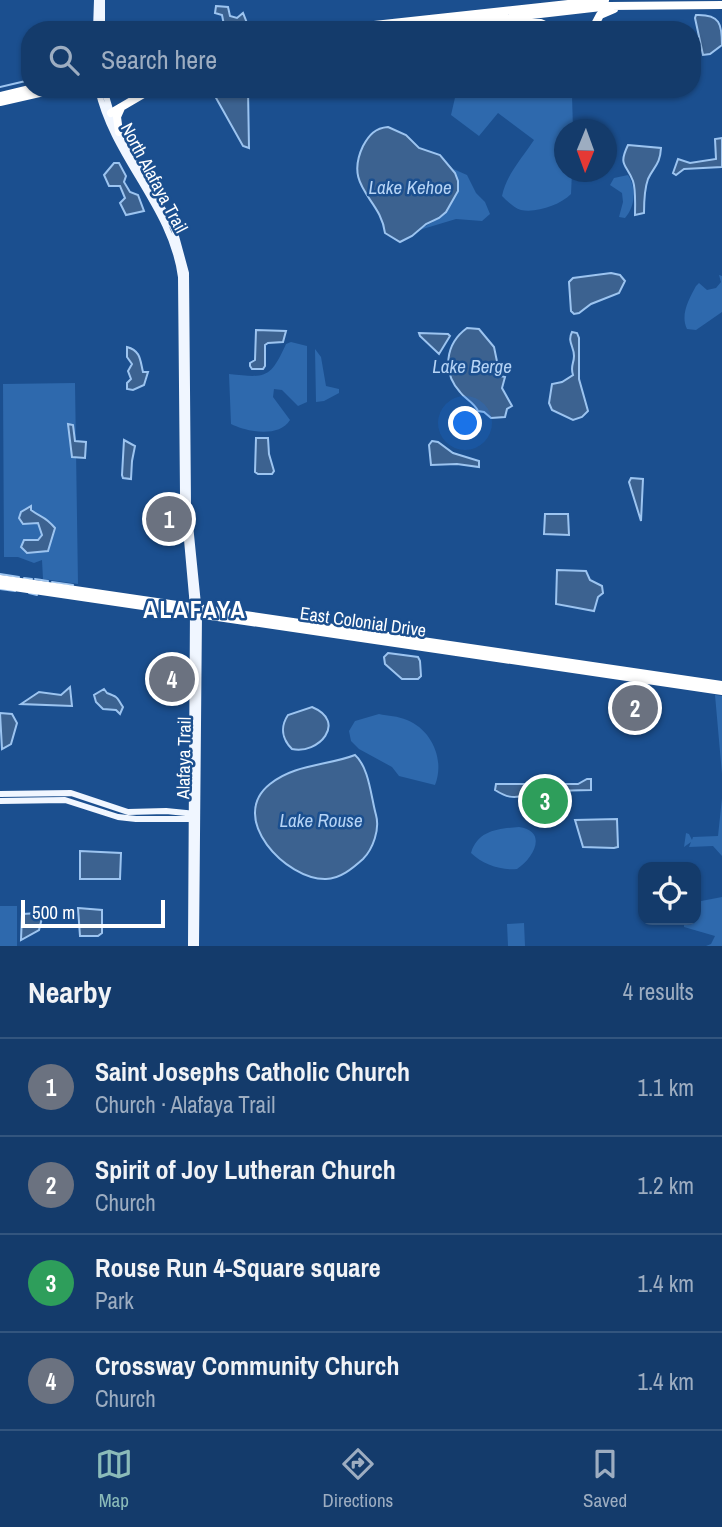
<!DOCTYPE html>
<meta charset="utf-8">
<style>
:root{--surface:#143b6b;--page:#1d4271;--text:#f1f3f6;--muted:#9dadc1;--line:#33557e;--accent:#8bbbb9}
body{margin:0;font-family:"Archivo Narrow",sans-serif;background:var(--page);color:var(--text)}
.controls{position:absolute;right:21px;bottom:21px;display:grid;overflow:hidden;border-radius:14px;box-shadow:0 2px 5px #0004}
.controls button{width:63px;height:63px;display:grid;place-items:center;padding:0;border:0;border-bottom:2px solid var(--line);background:var(--surface);color:var(--text);font:35px sans-serif}
.compass{position:absolute;left:554px;top:119px;width:63px;height:63px;border-radius:50%;background:var(--surface);box-shadow:0 2px 5px #0004;rotate:181deg}
.scale{position:absolute;left:21px;bottom:18px;width:144px;box-sizing:border-box;padding-left:7px;border:4px solid #fff;border-top:0;font-size:19px;line-height:24px;white-space:nowrap;color:#fff;-webkit-text-stroke:5px #1b4f8f;paint-order:stroke}
.you{position:absolute;left:466px;top:424px;width:24px;height:24px;margin:-18px;border:5px solid #fff;border-radius:50%;background:#1a73e8;box-shadow:0 0 0 10px #1a73e833}
.badge{display:grid;place-items:center;width:46px;height:46px;border-radius:50%;background:var(--accent);color:#fff;font-size:23px;font-weight:700}
.pin{position:absolute;translate:-50% -50%;border:4px solid #fff;box-shadow:0 2px 7px #0006}
.list{margin:0;padding:0;list-style:none}
h2{display:flex;justify-content:space-between;align-items:center;height:91px;margin:0;padding:0 28px;font-size:30px}
h2 small{font-size:23px;font-weight:400;color:var(--muted)}
.list li{display:grid;grid-template-columns:46px 1fr auto;gap:21px;align-items:center;box-sizing:border-box;height:98px;padding:0 28px;border-top:2px solid var(--line)}
.list b{display:block;font-size:26px;white-space:nowrap}
.list p{margin:0;font-size:23px;white-space:nowrap;color:var(--muted)}
.list em{font-size:23px;font-style:normal;color:var(--muted)}
.icon{flex:none;width:38px;height:38px;fill:none;stroke:currentColor;stroke-width:2;stroke-linecap:round;stroke-linejoin:round}
.map{position:relative;flex:none;width:722px;height:946px;overflow:hidden}
.search{position:absolute;background:var(--surface);box-shadow:0 2px 5px #0004;left:21px;right:21px;top:21px;height:77px;display:flex;align-items:center;gap:18px;box-sizing:border-box;padding:0 24px;border-radius:28px;color:var(--muted);font-size:26px}
.sheet{height:483px;background:var(--surface)}
nav{display:flex;justify-content:space-around;align-items:center;box-sizing:border-box;height:98px;border-top:2px solid var(--line);background:var(--surface);font-size:19px;color:var(--muted)}
nav a{display:grid;justify-items:center;gap:4px}
nav .on{color:var(--accent)}
.map>svg:first-child{display:block}
.green{fill:#2e69ad}
.water{fill:#3c6290;stroke:#9cc4f0;stroke-width:2}
.lines{fill:none;stroke-linecap:round;stroke-linejoin:round}
.stream{stroke:#9cc4f0;stroke-width:2}
.major{stroke:#f0f6ff;stroke-width:6}
.highway{stroke:#fff;stroke-width:8}
.labels{text-anchor:middle;stroke-width:5;stroke-linejoin:round;paint-order:stroke}
.street-label{font-size:18px;fill:#fff;stroke:#1b4f8f}
.water-label{font-size:19px;font-style:italic;fill:#b5d3f5;stroke:#1b4f8f}
.district-label{font-size:24px;font-weight:bold;letter-spacing:2px;fill:#fff;stroke:#1b4f8f}
</style>
<div class="map">
<svg width="722" height="946" viewBox="0 0 722 946">
<rect width="100%" height="100%" fill="#1b4f8f"/>
<path class="green" d="M457,89H570L572,95L573,129L564,130V172H572L571,194C560,205 537,213 521,210C514,208 507,201 502,196C506,175 523,157 534,140L498,113L479,136L451,115Z
M451,168L467,175L476,193L485,202L490,214L482,221L456,219L416,231L433,222L455,173Z
M628,175C637,188 635,207 625,218L619,217L623,202L622,193L610,185L614,178Z
M719,275L722,276V312L696,330L687,329C680,315 689,299 696,286L699,283L707,290L716,288L721,282Z
M291,342L307,346V402L298,406L282,390L274,389L273,397L290,420C279,438 247,432 231,424L229,374C266,378 270,379 286,344Z
M315,349L321,357L326,386L339,389V393L324,401L316,402Z
M75,383L78,584L43,579L42,560L34,563L18,557H4L3,384Z
M715,695L722,696V774Z
M379,714C388,716 398,716 407,720C432,730 445,760 435,785L399,776L392,767L359,749L351,741L349,731L355,721Z
M722,798V856L713,846L689,847L691,842L684,847L686,833L689,834L692,840L693,837L718,836Z
M519,827C548,831 534,858 517,869C502,871 482,864 471,853C478,830 498,829 519,827Z
M722,897V946H706L711,944L715,936L684,927V920H696V902Z
M0,906H17V946H0Z
M524,923L525,946H508L507,924Z"/>
<path class="water" d="M216,6L228,7L230,16L237,18L243,13L249,28L225,30L222,15L215,13Z
M696,15C720,14 722,24 722,45L710,54L703,55L695,18Z
M211,89H248L249,148L243,146Z
M388,127L406,135L419,148L440,155L455,173L458,181V191L446,212L439,218L426,224L412,236L400,242L385,233C381,198 343,188 363,146C369,135 375,128 388,127Z
M722,138V167L684,169L676,175L673,173L678,159L690,163L716,159L715,139Z
M628,145L661,148C660,165 654,166 648,179C644,190 644,202 644,213L635,215C635,205 636,190 633,181C626,163 618,166 628,145Z
M114,163H119L126,176L124,182L130,192L138,195L144,211L126,215L120,203L125,198L120,186H109L104,175Z
M611,273L620,275L625,281L619,293L591,304L579,313L574,314L571,311L569,282L573,278Z
M467,328L479,329L494,347L500,376L505,377L502,388L512,406L507,409L505,417L491,418L484,412L478,411C474,402 465,399 460,392C442,372 445,344 467,328Z
M256,330L286,331L283,342L268,343L265,345V366L263,369H252L250,366V363L255,360Z
M572,332L577,333L579,338V379L588,411L582,417L573,420L552,410L549,403L552,384L562,382L573,375C570,366 574,364 574,356C574,346 567,342 572,332Z
M419,333L448,334L450,336L439,354L420,336Z
M127,347C141,351 140,360 143,372H148L144,385L133,390L127,389V383L131,379L128,371L132,364L127,357Z
M68,424L73,425L75,441L86,442L85,458L72,457Z
M256,438H268L269,454L274,471L272,474H258L255,472Z
M124,440L135,446L132,461L131,479L123,478L122,475Z
M432,441L438,442L453,453L479,461V467L457,464L431,465L429,445Z
M631,478L643,479L641,521L629,482Z
M31,506V510C43,519 44,515 55,528L48,551L27,553L21,547L24,540H38L42,535L38,523L23,524L19,518L21,512Z
M545,514H568L569,535L544,534Z
M557,570L586,571L590,580L602,586L603,593L598,597L594,611L556,604Z
M388,653L418,657L420,661L421,676L418,679H402L385,664L384,657Z
M70,687L72,706L21,704L39,692L61,695Z
M104,689L107,693C120,698 116,697 123,707L120,714L116,710L103,709L96,702L94,695Z
M312,707C348,722 318,755 292,749C282,739 280,727 288,715Z
M0,713L12,714L17,723L11,744L2,749Z
M355,755C369,767 371,797 376,815C380,829 373,849 363,859C353,868 340,879 326,879C286,880 227,818 270,784C295,764 326,766 355,755Z
M587,779H591V790L549,791L538,801L526,795C513,799 506,797 495,790L496,784H578Z
M617,819L618,847L614,848L583,847L575,820Z
M80,851L121,853L120,879H80Z
M78,908L102,910V933L98,936H80Z
M40,913L43,914L39,930L21,940L22,914Z"/>
<g class="lines">
<path class="stream" d="M0,87L30,80
M0,574L19,577
M24,578L32,579
M35,579L48,581
M52,582L73,585
M0,589L15,591
M29,593L37,595"/>
<path class="major" d="M96,30L97,0
M102,30V0
M98,89C113,158 172,207 181,277L183,495L193,607L191,946
M104,89L111,113L119,132L174,229L186,273L188,505L199,614L196,946
M0,794L71,793L128,812L166,811L196,814
M0,801L65,800L118,817L136,819H195"/>
<path class="highway" d="M509,22L541,23L556,30
M328,30L605,0
M403,30L610,6L722,5
M592,30L600,15L614,9
M0,96L30,89
M0,102L57,89
M111,113L152,89
M119,132L117,117L121,108
M0,579L722,685
M0,585L722,691"/>
</g>
<g class="labels">
<g class="street-label">
<text transform="translate(154 178) rotate(62)" y="6">North Alafaya Trail</text>
<text transform="translate(363 622) rotate(8)" y="6">East Colonial Drive</text>
<text transform="translate(184 758) rotate(-89)" y="6">Alafaya Trail</text>
</g>
<g class="water-label">
<text x="410" y="194">Lake Kehoe</text>
<text x="472" y="373">Lake Berge</text>
<text x="321" y="827">Lake Rouse</text>
</g>
<g class="district-label">
<text x="195" y="618">ALAFAYA</text>
</g>
</g>
</svg>
<div class="controls">
<button><svg class="icon" aria-label="locate" viewBox="0 0 24 24"><circle cx="12" cy="12" r="6"/><path d="M12 2v4M12 18v4M2 12h4M18 12h4"/></svg></button>
</div>
<svg class="compass" viewBox="-18 -18 36 36"><path d="M0-13l5 13h-10z" fill="#e53935"/><path d="M0 13l5-13h-10z" fill="#9dadc1"/></svg>
<div class="scale">500 m</div>
<div class="you"></div>
<div class="pin badge" style="left:169px;top:519px;background:#6b7280">1</div>
<div class="pin badge" style="left:635px;top:708px;background:#6b7280">2</div>
<div class="pin badge" style="left:545px;top:801px;background:#2e9e5b">3</div>
<div class="pin badge" style="left:172px;top:679px;background:#6b7280">4</div>
<div class="search"><svg class="icon" aria-label="search" viewBox="0 0 24 24"><circle cx="10" cy="10" r="6"/><path d="M15 15l6 6"/></svg>Search here</div>
</div>
<section class="sheet">
<h2>Nearby<small>4 results</small></h2>
<ul class="list">
<li><span class="badge" style="background:#6b7280">1</span><div><b>Saint Josephs Catholic Church</b><p>Church · Alafaya Trail</p></div><em>1.1 km</em></li>
<li><span class="badge" style="background:#6b7280">2</span><div><b>Spirit of Joy Lutheran Church</b><p>Church</p></div><em>1.2 km</em></li>
<li><span class="badge" style="background:#2e9e5b">3</span><div><b>Rouse Run 4-Square square</b><p>Park</p></div><em>1.4 km</em></li>
<li><span class="badge" style="background:#6b7280">4</span><div><b>Crossway Community Church</b><p>Church</p></div><em>1.4 km</em></li>
</ul>
</section>
<nav>
<a class="on"><svg class="icon" aria-label="map" viewBox="0 0 24 24"><path d="M3 6l6-2 6 2 6-2v14l-6 2-6-2-6 2zM9 4v14M15 6v14"/></svg>Map</a>
<a><svg class="icon" aria-label="directions" viewBox="0 0 24 24"><path d="M12 3l9 9-9 9-9-9zM9 14v-3h6M13 9l2 2-2 2"/></svg>Directions</a>
<a><svg class="icon" aria-label="saved" viewBox="0 0 24 24"><path d="M7 4h10v16l-5-4-5 4z"/></svg>Saved</a>
</nav>
